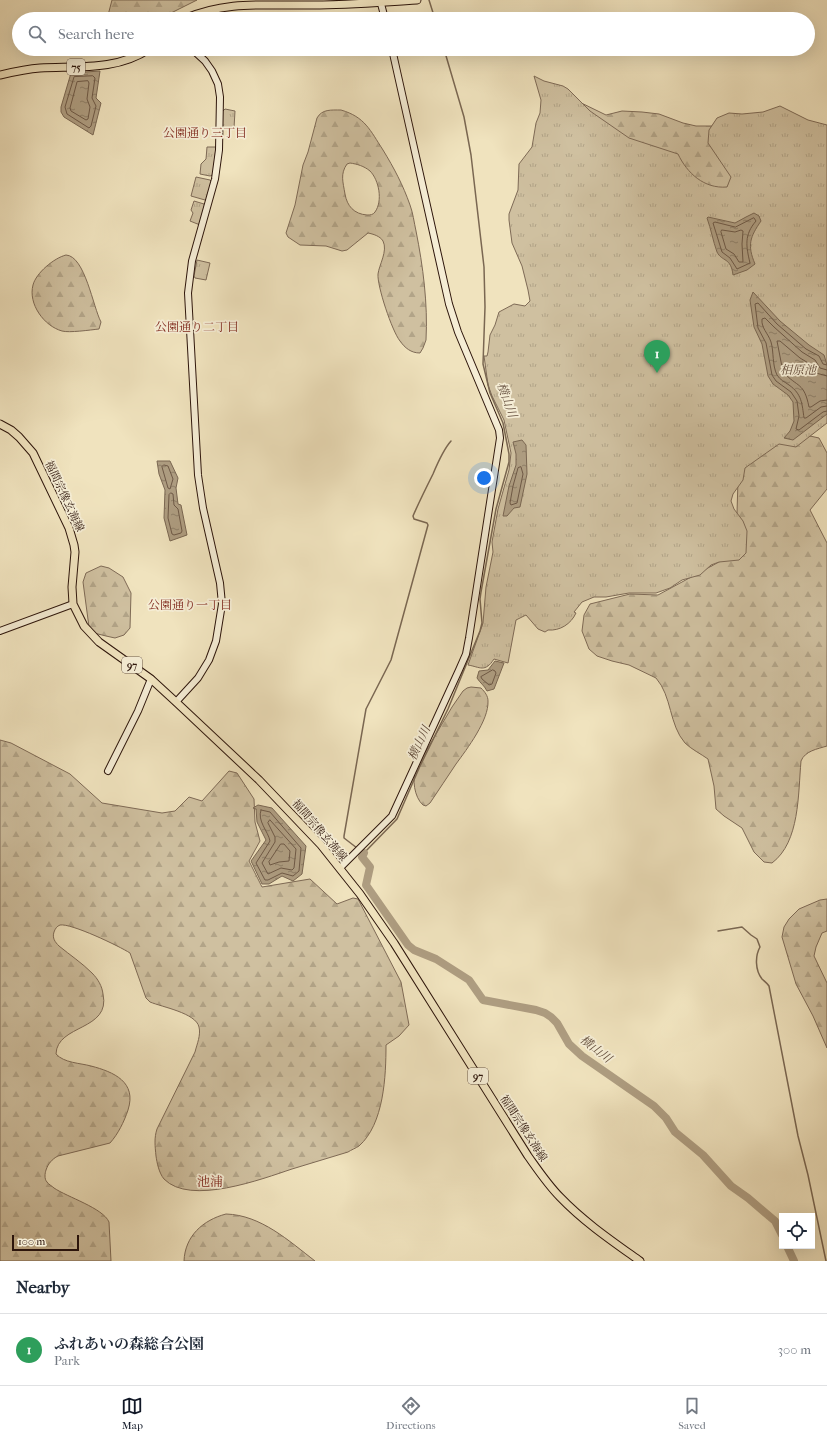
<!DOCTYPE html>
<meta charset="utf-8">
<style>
:root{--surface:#fff;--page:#f6f6f7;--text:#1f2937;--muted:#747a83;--line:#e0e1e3;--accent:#111827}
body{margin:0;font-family:"IM FELL French Canon","Noto Serif JP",serif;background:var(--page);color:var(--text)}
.controls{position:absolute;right:12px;bottom:12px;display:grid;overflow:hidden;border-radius:0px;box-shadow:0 4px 16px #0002}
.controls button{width:36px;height:36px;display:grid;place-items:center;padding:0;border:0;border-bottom:1px solid var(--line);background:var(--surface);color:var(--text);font:20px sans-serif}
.scale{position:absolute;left:12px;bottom:10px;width:67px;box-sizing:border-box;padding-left:4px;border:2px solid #2d150b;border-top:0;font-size:11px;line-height:14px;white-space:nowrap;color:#2d150b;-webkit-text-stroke:3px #f5edd5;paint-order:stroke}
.you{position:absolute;left:484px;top:478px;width:14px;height:14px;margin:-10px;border:3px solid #fff;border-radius:50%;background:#1a73e8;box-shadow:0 0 0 6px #1a73e833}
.badge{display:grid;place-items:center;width:26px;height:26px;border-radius:50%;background:var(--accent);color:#fff;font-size:13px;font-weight:700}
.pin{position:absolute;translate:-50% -33px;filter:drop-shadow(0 1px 2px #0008)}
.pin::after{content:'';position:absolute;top:21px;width:14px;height:12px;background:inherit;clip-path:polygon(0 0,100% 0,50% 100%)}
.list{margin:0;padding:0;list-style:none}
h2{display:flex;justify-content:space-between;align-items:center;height:52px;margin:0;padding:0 16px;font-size:17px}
h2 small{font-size:13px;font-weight:400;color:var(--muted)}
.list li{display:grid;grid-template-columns:26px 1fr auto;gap:12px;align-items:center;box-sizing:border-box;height:72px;padding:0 16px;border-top:1px solid var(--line)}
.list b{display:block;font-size:15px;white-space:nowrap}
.list p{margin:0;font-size:13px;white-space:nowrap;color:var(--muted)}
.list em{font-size:13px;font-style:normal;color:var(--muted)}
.icon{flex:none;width:22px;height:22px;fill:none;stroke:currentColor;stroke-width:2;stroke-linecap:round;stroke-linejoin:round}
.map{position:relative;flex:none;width:827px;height:1261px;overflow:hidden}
.search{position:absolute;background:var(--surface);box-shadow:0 4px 16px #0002;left:12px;right:12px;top:12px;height:44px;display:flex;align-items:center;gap:10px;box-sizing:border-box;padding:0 14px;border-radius:22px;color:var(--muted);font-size:15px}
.sheet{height:124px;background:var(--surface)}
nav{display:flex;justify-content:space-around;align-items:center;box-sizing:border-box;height:56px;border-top:1px solid var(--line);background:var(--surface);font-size:11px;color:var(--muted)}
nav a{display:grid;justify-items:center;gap:2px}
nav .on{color:var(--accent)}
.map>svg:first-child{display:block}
.forest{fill:url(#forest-firs);stroke:#7e6a56;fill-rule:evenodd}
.park{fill:url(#park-tufts);stroke:#7e6a56}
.water{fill:url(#water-ripples);stroke:#7a6752}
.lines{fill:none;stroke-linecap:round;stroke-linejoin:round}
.shore{stroke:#6e5946;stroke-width:1}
.stream{stroke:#7a6752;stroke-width:1.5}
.river{stroke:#ae9d81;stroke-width:8}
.secondary-casing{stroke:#2d150b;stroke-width:8}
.primary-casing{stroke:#2d150b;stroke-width:9}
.secondary{stroke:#f5edd5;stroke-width:6}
.primary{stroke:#f0e3be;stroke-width:7}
.labels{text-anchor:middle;stroke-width:3.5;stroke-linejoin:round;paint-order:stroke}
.shield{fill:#f5edd5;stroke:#695648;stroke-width:1}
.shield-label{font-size:10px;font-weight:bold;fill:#2d150b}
.street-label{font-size:11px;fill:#2d150b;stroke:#f5edd5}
.neighbourhood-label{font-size:12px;fill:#7a1f14;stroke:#f5edd5}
.water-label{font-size:12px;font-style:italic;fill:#614b3a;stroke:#f5edd5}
.quarter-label{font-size:13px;fill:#7a1f14;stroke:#f5edd5}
</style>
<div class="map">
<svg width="827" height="1261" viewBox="0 0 827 1261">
<defs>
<pattern id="forest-firs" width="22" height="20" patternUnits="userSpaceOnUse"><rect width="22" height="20" fill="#cfc0a0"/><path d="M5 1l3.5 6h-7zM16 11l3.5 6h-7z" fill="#b2a488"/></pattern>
<pattern id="park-tufts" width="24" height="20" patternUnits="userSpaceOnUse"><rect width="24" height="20" fill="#cfc0a0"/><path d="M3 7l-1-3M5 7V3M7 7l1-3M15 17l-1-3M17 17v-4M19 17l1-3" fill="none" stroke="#b2a488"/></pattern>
<pattern id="water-ripples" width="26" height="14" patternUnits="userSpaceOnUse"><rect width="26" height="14" fill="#ae9d81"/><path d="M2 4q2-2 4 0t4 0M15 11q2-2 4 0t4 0" fill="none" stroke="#8e7f68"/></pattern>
</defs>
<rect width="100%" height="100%" fill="#f0e3be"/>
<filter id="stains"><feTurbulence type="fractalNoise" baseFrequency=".005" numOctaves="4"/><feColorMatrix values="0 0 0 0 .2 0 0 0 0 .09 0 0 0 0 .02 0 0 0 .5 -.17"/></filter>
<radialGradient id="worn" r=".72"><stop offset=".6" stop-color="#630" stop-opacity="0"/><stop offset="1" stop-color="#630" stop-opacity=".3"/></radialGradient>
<path class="forest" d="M112,0H197L171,13L166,19H107Z
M567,96L606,115L622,111L642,112L659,114L683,123L696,126H735L801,434L819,438L827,453V489L810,510L827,543V746C817,749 805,751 801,761C798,794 800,842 772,863L764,862L754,852L742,828L724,816L716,809L714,786L708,759C701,754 691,749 685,743C669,725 672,696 656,678L629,665L612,661L597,656L589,649L582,631L584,615L590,604L630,594L658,595L730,556L736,548L739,445Z
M341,110C365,117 370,130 383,150C394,168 403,185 410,205C413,213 414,222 416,231C423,266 428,304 426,340L423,348L420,353C411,353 405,348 400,341C392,331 377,286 378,274C379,265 388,251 383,241C380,236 373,234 368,233L347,250L342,251L326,246L300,245L288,237L286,233L295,205L303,165L308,152L317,118C322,109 331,110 341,110ZM350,163C357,164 364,166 370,171C379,180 383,201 375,212C373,215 370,215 367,215C354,214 347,206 345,194C343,182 340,174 347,164Z
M66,255C85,256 93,307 101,322L99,329C90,330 69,333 62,331C44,326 28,304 33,285C36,273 54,258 66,255Z
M101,566L109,568L123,577L131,593L130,628L124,635L115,638L106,636L94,633L89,627L83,582L86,573Z
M471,687L481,688C485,692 488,696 488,701C489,720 467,749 456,764C447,777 439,790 430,803L426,806L423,805C414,797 412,779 416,768L452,707L463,691L467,688Z
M0,740L11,743L70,774L102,803L162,813L175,811L189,797L202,801L229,771L237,773L254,799L255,822L260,841L249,861L262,887L310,879L337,904L353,898L358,899L401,982L409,1025L399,1036L386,1045C386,1076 384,1124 359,1146C356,1148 351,1150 348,1152C329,1158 311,1163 292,1169C262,1179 190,1206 164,1179C159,1173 157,1163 156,1156C155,1146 154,1138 157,1129L195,1052C197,1044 201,1035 199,1027C196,1013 162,1007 150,1002L146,998L130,953C119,946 71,923 60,925C57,926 55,929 54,932C52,938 55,942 59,946C70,955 82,963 92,973C98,979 102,986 103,994C111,1031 57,1024 56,1054C64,1063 80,1063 91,1066C114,1072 137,1082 128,1110C124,1122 118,1134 110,1143L58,1156C52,1159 48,1164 46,1170C45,1173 44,1179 47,1182C48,1184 52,1186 54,1188C67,1197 103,1208 109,1222L111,1261H0Z
M827,899V931L822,933L816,947L814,956L827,983V1048L813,1016L796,984L782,937L784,927L789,919L799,909L820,900Z
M226,1214C261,1215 289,1241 315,1261H184C185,1236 203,1220 226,1214Z"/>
<path class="park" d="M534,76L544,81L563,86L568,89L590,111L629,138L678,154C687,173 704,189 727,187L731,177L708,143L709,130L717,118L729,113L742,114L763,112L780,106L808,120L827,125V423L796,447L779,444L745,468L743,480L733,494L731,501L734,509L743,521L747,531L746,553L739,560L719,562L711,565L700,575L682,580L670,588L656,593H629L606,597H594L582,602L574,612L576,613C571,624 560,631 548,630L545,632L538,629L526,615L516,620L508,663L494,659C485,673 480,667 468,665L483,623L486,587L493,552L492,542L498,509L509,470L511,453L504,420L492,396L488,385L484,356H487L488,352L490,335L495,325L499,312L514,304L525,306L530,301L528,290L522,266L512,243L509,220V214L518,190L519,164L532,147L536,123L540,113L541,100Z
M225,109L235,111L234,128H224L222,126V112Z
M207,147H216L213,175L210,176L200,174L201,164L206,159Z
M196,177L210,180L212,182L207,198L205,200L191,196Z
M194,201L204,204L205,206L200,225L190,221L193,213L191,210Z
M197,260L210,263L206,280L195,278L194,276Z"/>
<path class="water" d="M100,71L96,98L101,103L93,135L64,117L61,112V107L71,73Z
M754,213L759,216L761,221C750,237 747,245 755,264L747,270L733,275C731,257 722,262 717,252C713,241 711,229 707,218L708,217L735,223L746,217Z
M753,292L780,321L809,345L824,355L827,365V414L793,440L784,438L790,431L794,421L793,402L788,395L773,384L768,376L762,344L754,327L750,300Z
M522,440L526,445L527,474L520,507L514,508L507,516H503L509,486L516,465V454L513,442Z
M157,461H170L178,478L176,488L178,504L181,505L187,535L170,541L164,518L165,490L159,474Z
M495,661L504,663L494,689L487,691C484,685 480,683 477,678L479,671L488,670Z
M258,805L272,808L306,846L302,874L293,881L282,876L269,884H262L251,861L266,840L257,822L256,809L253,808Z"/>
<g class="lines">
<path class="shore" d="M93,76L95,78L92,98L96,106L91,126L89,128L67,114L65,107L74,77Z
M88,81L89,83L87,99L90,107L88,119L86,120L71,111L70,108L77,82Z
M754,218L756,221C744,235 746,246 750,263L737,269L730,258L722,252L713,223L715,222L735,227Z
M722,230L735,232L741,230L743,231L742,244L743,262H739L734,254L726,249L721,232Z
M827,365L823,364L819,356L806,349L777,324L758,303L755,304L758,328L766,343L772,375L776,381L791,392L797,401L799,416L796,429L799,430L823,412L827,411
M827,370L820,368L815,360L802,352L774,327L765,318L762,319C761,328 768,333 771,342C774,352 772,365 777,375C780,380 785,382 789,385C802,394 802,404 804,418H806L821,407L827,406
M827,376L816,373L810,364L800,358L780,341H777L783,372C798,388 804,382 809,407H811L820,401L827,400
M164,465L168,466L173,479L170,489L168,488L162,467Z
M521,467L523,474L517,503L511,505L510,503L513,486L518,468Z
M171,493L173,494L174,505L178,509L182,531L181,533L174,535L172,534L168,518L169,495Z
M493,670L495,671L496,673L492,684L489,685L482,679L481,677Z
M261,810L270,812L301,848L299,871L293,876L282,873L268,880H265L256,863L270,841C268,831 257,821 261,810Z
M270,820L296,849L294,868L292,870L281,868L268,874L262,863L275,842V837L268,823Z
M281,844H284L290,851L289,861L279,862L270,865L269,862Z"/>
<path class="stream" d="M429,0L435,19
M357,848L344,838V836L366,709L391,660L428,525L427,523L414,519L413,516C419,502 426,488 433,474C438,462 443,450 451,441
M360,850L364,853L397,819L420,766L448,709L480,631L482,623L480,599L481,592L496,509L509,462V454L503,423L490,393L483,364L485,307L484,267L471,155L464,117L444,49
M718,931L742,927L751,935L757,939L760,947C755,956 755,970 762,979C764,981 767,983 769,986L798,1136L808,1175L826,1261"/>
<path class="river" d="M364,853L362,857L370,867L366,885L408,945L414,950L436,959L469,980L483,1000L536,1010L545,1013L551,1017L557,1023L569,1044L582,1056L654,1106L666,1118L675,1132L703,1155L731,1186L748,1198L775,1221L782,1235
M787,1246L794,1261"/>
<g class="secondary-casing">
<path id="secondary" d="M380,0L385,19
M0,631L73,604
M176,702L198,678L209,660L216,641L222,604L220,583L203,508L198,475L188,293L192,261L215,179L219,150L220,97L218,84L212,71L205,61L192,49
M108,771L138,711L151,679
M340,868L392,816L459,670L466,654L469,638L500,438L499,430L458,332L449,304L392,49"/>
</g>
<g class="primary-casing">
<path id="primary" d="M184,19C228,0 265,6 313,5C348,5 382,2 417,0
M0,75C13,72 26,69 40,68C77,66 116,71 149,49
M0,424L11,430L19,437L33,453L69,528L74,545L75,552L72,587L73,604L84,626L99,642L151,679L176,702L259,780L321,845L360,894L394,943L528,1156C538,1170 548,1185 560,1197C584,1222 612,1241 640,1261"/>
</g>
<use href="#secondary" class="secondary"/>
<use href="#primary" class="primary"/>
</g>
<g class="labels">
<g class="shield">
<rect x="67" y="59" width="18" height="16" rx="3"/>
<rect x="122" y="657" width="20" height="16" rx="3"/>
<rect x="468" y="1068" width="20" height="16" rx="3"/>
</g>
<g class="shield-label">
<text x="76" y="71">75</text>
<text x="132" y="669">97</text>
<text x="478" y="1080">97</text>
</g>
<g class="street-label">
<text transform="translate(65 496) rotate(65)" y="4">福間宗像玄海線</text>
<text transform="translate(320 830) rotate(49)" y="4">福間宗像玄海線</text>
<text transform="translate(524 1128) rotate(57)" y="4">福間宗像玄海線</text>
</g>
<g class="neighbourhood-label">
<text x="205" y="137">公園通り三丁目</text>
<text x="197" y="331">公園通り二丁目</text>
<text x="190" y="609">公園通り一丁目</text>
</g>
<g class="water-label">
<text x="798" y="374">相原池</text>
<text transform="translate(507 400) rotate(70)" y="4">横山川</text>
<text transform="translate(419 743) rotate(-65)" y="4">横山川</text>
<text transform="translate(596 1049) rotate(38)" y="4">横山川</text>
</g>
<g class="quarter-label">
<text x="210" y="1186">池浦</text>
</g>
</g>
<rect width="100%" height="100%" filter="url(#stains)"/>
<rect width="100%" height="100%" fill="url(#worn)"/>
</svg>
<div class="controls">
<button><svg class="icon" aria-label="locate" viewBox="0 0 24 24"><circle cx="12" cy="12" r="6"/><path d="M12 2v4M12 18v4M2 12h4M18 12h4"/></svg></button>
</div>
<div class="scale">100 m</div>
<div class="you"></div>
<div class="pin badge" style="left:657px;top:373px;background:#2e9e5b">1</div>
<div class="search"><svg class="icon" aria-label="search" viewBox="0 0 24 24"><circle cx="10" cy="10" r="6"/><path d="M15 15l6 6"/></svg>Search here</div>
</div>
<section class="sheet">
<h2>Nearby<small></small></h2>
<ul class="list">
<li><span class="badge" style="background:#2e9e5b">1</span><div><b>ふれあいの森総合公園</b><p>Park</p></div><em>300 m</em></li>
</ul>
</section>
<nav>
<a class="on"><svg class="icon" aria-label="map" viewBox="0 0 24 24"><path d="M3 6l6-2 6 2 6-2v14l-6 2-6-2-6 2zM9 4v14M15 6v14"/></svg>Map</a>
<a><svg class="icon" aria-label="directions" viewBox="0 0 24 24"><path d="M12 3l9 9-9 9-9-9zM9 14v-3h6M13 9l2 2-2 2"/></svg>Directions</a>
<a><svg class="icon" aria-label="saved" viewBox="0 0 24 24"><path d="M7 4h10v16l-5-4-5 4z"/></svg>Saved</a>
</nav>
